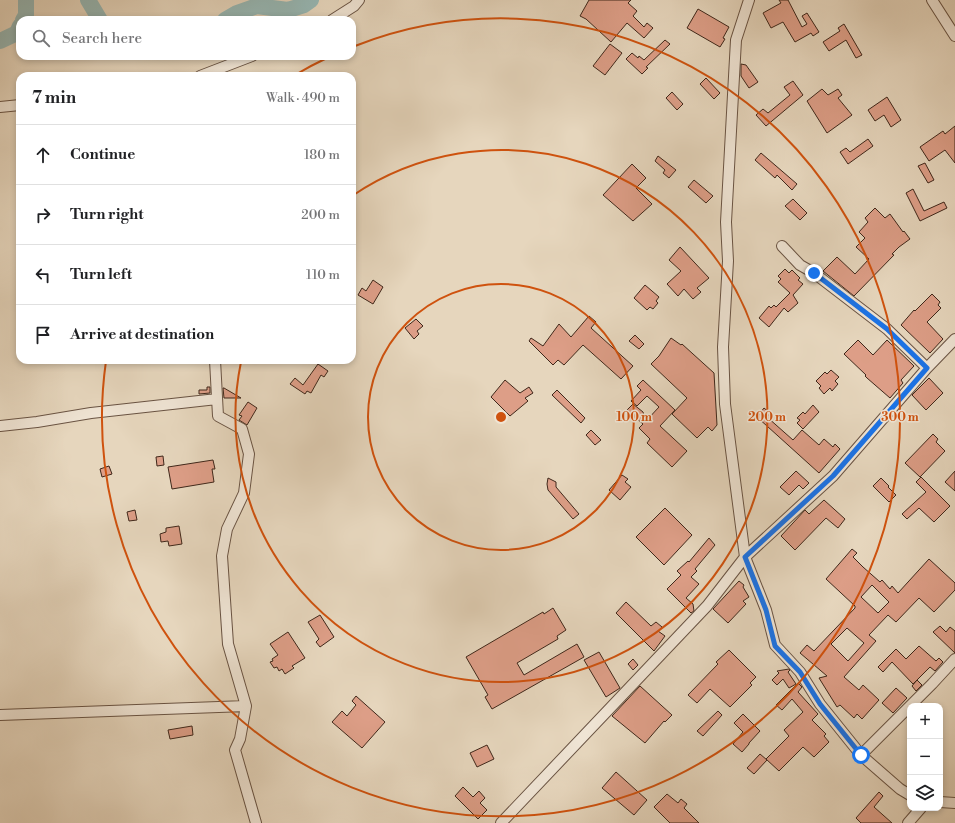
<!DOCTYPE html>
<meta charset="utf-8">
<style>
:root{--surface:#fff;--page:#f2f2f2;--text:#202124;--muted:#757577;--line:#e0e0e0}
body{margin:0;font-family:"Libre Bodoni",serif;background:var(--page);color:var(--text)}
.controls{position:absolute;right:12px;bottom:12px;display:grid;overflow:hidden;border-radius:8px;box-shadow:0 2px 6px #0003}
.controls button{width:36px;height:36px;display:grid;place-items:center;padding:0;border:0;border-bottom:1px solid var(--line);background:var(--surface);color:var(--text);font:20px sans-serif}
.stop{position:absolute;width:12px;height:12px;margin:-9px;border:3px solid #1a73e8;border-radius:50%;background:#fff}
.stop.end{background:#1a73e8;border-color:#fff;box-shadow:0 1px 4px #0008}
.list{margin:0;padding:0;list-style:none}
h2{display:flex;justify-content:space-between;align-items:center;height:52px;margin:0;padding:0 16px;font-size:17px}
h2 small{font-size:13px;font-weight:400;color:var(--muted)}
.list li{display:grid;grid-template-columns:26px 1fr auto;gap:12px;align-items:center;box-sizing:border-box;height:60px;padding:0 16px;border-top:1px solid var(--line)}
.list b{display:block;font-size:15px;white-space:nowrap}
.list em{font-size:13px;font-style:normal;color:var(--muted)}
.icon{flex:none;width:22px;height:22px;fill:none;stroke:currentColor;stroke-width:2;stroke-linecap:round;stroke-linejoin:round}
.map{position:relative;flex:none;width:955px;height:823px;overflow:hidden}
.search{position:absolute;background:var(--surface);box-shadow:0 2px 6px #0003;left:16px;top:16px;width:340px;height:44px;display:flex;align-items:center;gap:10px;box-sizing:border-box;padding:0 14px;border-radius:12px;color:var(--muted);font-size:15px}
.panel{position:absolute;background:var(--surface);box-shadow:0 2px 6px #0003;left:16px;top:72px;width:340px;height:292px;border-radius:12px}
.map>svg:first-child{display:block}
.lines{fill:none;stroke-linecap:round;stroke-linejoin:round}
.river{stroke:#97b8b5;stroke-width:16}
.building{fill:#dd9e87;stroke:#3f271a;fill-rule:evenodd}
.minor-casing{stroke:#695343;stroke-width:12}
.minor{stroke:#efe4d4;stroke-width:10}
.route{stroke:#1a73e8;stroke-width:5}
.ring{fill:none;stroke:#cf520e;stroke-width:2}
.centre{fill:#cf520e;stroke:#efe4d4;stroke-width:2}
.ring-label{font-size:12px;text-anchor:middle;font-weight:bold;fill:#cf520e;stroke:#efe4d4;stroke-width:3;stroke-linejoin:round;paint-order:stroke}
</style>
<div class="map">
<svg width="955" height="823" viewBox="0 0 955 823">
<rect width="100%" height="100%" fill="#e6d6bd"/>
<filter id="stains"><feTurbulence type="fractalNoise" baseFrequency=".005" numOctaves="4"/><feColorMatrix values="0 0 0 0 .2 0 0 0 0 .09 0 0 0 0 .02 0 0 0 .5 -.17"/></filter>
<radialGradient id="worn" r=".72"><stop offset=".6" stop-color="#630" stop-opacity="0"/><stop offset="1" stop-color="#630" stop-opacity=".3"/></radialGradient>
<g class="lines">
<path class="river" d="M88,0L100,20
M23,20L26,15V0
M225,20L237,13L257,6L288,10L304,5L311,0
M0,41L17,33L20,26"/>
</g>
<path class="building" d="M589,0H631L628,3L637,11L633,16L644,27L647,23L653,28L644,38L627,23L611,42L586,19L580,16Z
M779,0H788L802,27L807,24L802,16L807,13L819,32L813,36L811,33L795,42L783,22L771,28L763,13L781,3Z
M698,9L729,27L723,38L725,39L720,47L687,28Z
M844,24L862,55L856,58L846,40L829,51L823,42L840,31L838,28Z
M665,40L670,44L646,67L648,68L642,74L626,59L632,53L638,58L639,56L644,60Z
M610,44L622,53L605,75L593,66Z
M741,64L746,65L758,82L749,88L741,76Z
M706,78L720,93L714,99L700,84Z
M793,81L803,95L766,126L756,115L763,109L768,113L790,95L784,87Z
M822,89L828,95L838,89L842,95L838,98L852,115L827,133L807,101Z
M672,92L683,104L677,110L666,98Z
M887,97L901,120L891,127L884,115L875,121L868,110Z
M955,126V163L945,150L929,161L920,147L943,131L945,134Z
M868,139L873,146L848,164L840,152L846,148L850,152Z
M761,153L797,184L792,190L777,175L775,178L755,160Z
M658,156L676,170L669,178L663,173L665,170L655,161Z
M925,163L934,180L928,183L918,166Z
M632,164L646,178L636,188L652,204L633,221L603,195Z
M694,180L713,196L706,203L688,187Z
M913,189L924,211L944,202L947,208L920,221L906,193Z
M793,199L807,213L800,220L785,206Z
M875,208L885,218L890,214L903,232L904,231L910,239L899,247L892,254L894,255L854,296L823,271L837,257L855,274L869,259L856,247L865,238L859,232L868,222L865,218Z
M680,247L709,278L697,288L701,292L693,299L684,289L678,296L667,284L681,271L669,260Z
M785,269L789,273L792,270L800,278L798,280L803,284L793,295L798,303L788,312L784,308L769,327L759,318L769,306L771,308L774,305L776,307L790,293L778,282L781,279L778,276Z
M373,280L383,287L373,304L358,295L362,288L366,291Z
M645,285L659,297L656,301L658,303L653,309L650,307L647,310L634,298Z
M932,294L940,302L938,305L941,308L927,322L943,339L930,353L901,325L914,310L915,311Z
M589,316L596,322L591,328L633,366L621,379L583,345L564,365L558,360L553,365L529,341L531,338L543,346L559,324L571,337Z
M416,319L423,326L417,331L419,334L414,339L405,328Z
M635,335L644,344L639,349L629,341Z
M671,338L681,345L682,344L714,373L717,425L712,431L708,427L697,438L672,414L687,398L651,364L659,356Z
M858,340L873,355L887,340L914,366L901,380L903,383L890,398L867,378L865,376L866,375L844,354Z
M318,364L328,371L324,377L321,375L311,393L307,391L305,394L290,384L295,378L303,385Z
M831,370L839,377L835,381L838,384L832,391L830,388L824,394L819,388L821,386L816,381L825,372L827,374Z
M929,378L943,393L926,410L912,395Z
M505,380L520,393L529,387L533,393L525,398L528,401L510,416L491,397Z
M643,380L675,410L660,426L687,451L672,467L647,443L650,439L639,428L643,424L627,410L633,404L643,412L646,421L659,407L647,396L637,406L631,401L641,390L637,386Z
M207,387H210V393L199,394V390H207Z
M223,388H224L241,398H224Z
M557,390L585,418L581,423L552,395Z
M248,402L257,408L247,425L239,420L242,416L239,415Z
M813,405L819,412L803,429L797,423L800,420L797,418L803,412L805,414Z
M764,408L770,413L767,417L793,440L802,430L819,445L824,439L833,447L835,444L840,449L819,473L757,417Z
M591,430L601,440L595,445L586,435Z
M933,434L938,439L936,442L945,451L920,477L905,463Z
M163,456L164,465L157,466L156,457Z
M213,460L215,469H212L214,482L172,489L168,467Z
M109,466L112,474L102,477L100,469Z
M796,471L809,483L803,489L799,485L789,495L780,487Z
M955,471V491L945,482Z
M622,475L628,479L625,482L631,487L620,500L609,490Z
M921,477L950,506L934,522L919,508L907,519L902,514L926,492L916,482Z
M548,478L556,482V487L579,514L573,519L548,490L547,484Z
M881,478L889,486L888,487L896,495L889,502L873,486Z
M824,500L845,519L838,528L826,518L795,550L781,536L805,510L809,514Z
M665,508L692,535L664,565L636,537Z
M135,510L137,520L129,521L127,512Z
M179,526L182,544L169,546L168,541L161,542L160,534L166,532V528Z
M709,538L715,545L695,569L697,571L691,577L699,584L686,598L693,604L694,611L691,613L667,589L681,575L677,571L688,561L689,562Z
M852,549L857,553L853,557L863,567L880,582L882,580L890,589L892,586L898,593L929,559L955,583V590L934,612L919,598L896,622L888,615L869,635L876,641L844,677L859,690L863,685L879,700L862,719L857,714L854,718L840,705L837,707L819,678L827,676L800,653L807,645L814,651L855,608V606L826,579ZM872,585L889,602L878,613L861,597ZM847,628L864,643L848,661L831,644Z
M739,581L744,585L743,587L749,597L743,601L746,604L728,623L713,609Z
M626,602L651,626L656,622L662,627L658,631L665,636L654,651L616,613Z
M553,608L566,630L557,636L558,639L517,663L524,675L577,644L584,657L492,709L485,697L488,695L466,657L543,612L544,614Z
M320,615L334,637L320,647L316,642L319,639L308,622Z
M940,626L946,632L950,627L955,631V653L933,632Z
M288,632L305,658L292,666L294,668L285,674L282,669L279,671L277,667L274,668L270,662L273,661L272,659L278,655L270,644Z
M919,646L936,661L939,658L943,662L935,671L930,667L913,684L892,662L883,672L878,667L896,649L906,659Z
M729,650L756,677L750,683L752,685L730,707L710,689L697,703L688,695L718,664L716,662Z
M599,652L620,688L606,697L584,660Z
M633,659L638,665L633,670L628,664Z
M789,669L790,670L788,672L796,684L789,688L783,679L777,685L772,680L779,673L777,671Z
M917,680L922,685L916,691L912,686Z
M798,683L802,687L798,692L818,714L812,720L826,734L824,736L829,742L814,757L803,747L779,771L766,759L789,736L784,730L803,712L792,699L782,710L776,705Z
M640,686L672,715L665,722L664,721L645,743L612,716Z
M896,688L907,698L893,713L882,703Z
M356,696L385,722L362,748L332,722L342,711L347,716L356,705L352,701Z
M718,711L722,715L703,736L697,731Z
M743,714L760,731L749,743V744L742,752L733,744L743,732L734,723Z
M192,726L193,735L170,739L168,730Z
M487,745L494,759L477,767L470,753Z
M760,754L767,760L754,774L747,768Z
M616,772L647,800L634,815L602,788Z
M463,787L473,797L479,791L485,798L480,803L487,810L478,819L455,796Z
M879,792L883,796L874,807L892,823H861L856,818Z
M667,794L678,803L681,799L687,804L684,808L699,823H670L654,807Z"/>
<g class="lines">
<g class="minor-casing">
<path id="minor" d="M749,0L736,40L726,222L728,261L723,347L725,404L745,557L766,610L775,645L800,672L820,704L861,755L900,789L910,795
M932,0L955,36
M332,20L354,6L359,0
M200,76L252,56
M0,107L20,105
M782,246L800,265L814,273L887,329L927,368
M215,360L218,416L242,429L249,454L244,493L227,529L222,556L228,644L246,706L240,739L235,750L256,823
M0,426L37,422L91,413L217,399
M0,715L246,706
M861,755L932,684L955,659
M940,802L955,803
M501,823L707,606L745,557L833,476L927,368L955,339
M908,823L921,808"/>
</g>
<use href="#minor" class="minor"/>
</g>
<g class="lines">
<path class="route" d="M814,273L887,329L927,368L833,476L745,557L766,610L775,646L800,672L820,704L861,755"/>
</g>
<g class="ring">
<circle cx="501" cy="417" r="133"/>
<path d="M352 196A266 266 0 1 1 241 362"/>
<path d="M295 75A399 399 0 0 1 329 57M355 46A399 399 0 1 1 106 361"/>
</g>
<circle cx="501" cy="417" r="6" class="centre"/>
<g class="ring-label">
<text x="634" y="421">100 m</text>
<text x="767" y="421">200 m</text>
<text x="900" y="421">300 m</text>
</g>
<rect width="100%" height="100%" filter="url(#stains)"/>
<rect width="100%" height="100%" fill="url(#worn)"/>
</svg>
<div class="controls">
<button>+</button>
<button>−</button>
<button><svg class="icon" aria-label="layers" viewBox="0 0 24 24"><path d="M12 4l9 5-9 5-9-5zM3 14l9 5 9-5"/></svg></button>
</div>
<div class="stop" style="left:861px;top:755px"></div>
<div class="stop end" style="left:814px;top:273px"></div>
<div class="search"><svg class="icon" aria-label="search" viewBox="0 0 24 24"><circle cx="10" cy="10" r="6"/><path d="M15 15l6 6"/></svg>Search here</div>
<section class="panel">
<h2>7 min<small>Walk · 490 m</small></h2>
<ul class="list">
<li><svg class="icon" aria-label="ahead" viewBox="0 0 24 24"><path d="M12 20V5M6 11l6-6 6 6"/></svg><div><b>Continue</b></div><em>180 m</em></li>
<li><svg class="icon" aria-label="right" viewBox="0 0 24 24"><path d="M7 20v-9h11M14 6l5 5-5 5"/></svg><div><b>Turn right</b></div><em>200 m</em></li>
<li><svg class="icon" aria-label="left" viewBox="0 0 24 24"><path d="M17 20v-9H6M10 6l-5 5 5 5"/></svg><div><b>Turn left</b></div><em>110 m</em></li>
<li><svg class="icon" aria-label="arrive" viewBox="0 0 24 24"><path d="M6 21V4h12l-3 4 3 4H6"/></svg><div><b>Arrive at destination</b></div></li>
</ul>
</section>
</div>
